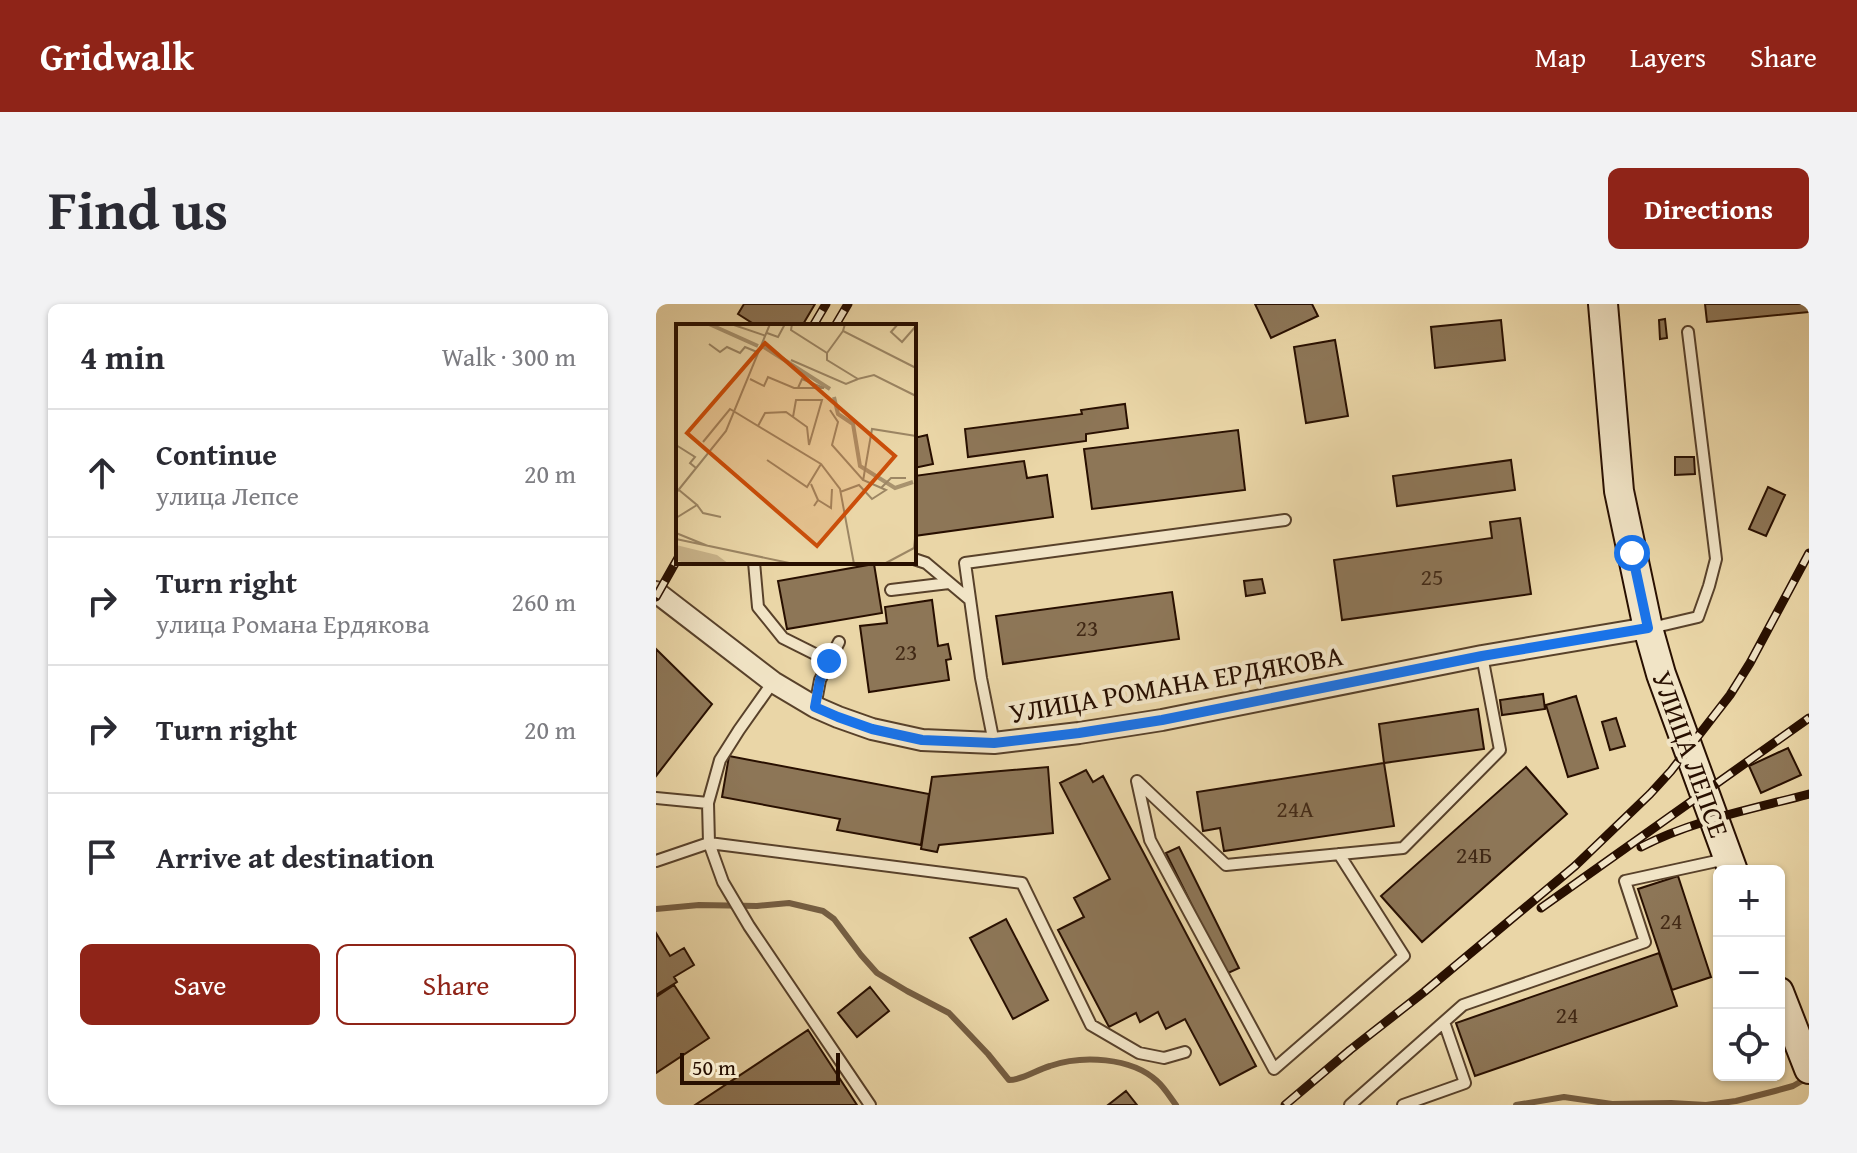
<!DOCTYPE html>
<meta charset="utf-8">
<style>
:root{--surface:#fff;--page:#f2f2f3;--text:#2b2b33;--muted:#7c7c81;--line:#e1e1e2;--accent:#8f2418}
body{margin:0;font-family:"Gentium Book Plus",serif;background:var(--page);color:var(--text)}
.controls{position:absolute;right:24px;bottom:24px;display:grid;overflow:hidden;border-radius:12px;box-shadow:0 2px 6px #0004}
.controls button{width:72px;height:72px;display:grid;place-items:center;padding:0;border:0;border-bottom:2px solid var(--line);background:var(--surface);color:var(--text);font:40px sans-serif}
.scale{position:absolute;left:24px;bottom:20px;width:160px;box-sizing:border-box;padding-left:8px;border:4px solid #280f00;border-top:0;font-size:22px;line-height:28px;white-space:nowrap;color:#280f00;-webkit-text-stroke:6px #f1e4c6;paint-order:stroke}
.stop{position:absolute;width:24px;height:24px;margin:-18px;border:6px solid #1a73e8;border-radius:50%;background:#fff}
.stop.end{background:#1a73e8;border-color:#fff;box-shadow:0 2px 8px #0008}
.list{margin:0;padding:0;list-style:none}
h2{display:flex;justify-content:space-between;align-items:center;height:104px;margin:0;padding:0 32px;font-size:34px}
h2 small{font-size:26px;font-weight:400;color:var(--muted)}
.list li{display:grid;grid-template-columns:52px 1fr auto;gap:24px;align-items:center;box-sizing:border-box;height:128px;padding:0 32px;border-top:2px solid var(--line)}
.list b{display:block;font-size:30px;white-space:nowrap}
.list p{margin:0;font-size:26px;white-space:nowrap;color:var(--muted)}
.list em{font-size:26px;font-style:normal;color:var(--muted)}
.actions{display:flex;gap:16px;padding:24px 32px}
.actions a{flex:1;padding:18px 0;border:2px solid var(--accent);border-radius:12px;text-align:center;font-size:28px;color:var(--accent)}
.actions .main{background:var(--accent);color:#fff}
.icon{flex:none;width:44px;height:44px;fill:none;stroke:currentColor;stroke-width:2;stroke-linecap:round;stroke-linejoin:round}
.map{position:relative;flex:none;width:1153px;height:801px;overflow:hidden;border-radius:12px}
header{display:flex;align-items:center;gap:48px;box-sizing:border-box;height:112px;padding:0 40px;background:var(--accent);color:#fff}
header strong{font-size:38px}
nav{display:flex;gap:44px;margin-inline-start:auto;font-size:28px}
.intro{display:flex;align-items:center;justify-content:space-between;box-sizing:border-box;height:192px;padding:0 48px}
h1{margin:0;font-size:56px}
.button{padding:20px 36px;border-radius:12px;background:var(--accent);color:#fff;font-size:28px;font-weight:700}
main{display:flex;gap:48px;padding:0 48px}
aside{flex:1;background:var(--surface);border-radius:12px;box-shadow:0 2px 6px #0004}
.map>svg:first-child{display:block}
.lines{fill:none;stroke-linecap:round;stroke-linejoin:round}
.stream{stroke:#755e42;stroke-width:6}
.building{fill:#8d7657;stroke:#280f00;stroke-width:2}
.lane-casing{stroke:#58412a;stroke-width:14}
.street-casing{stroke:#58412a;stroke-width:24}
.secondary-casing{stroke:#280f00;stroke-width:32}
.lane{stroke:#f1e4c6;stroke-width:10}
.street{stroke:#f1e4c6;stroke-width:20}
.secondary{stroke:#f1e4c6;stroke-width:28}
.rail-casing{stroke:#280f00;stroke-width:9}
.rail{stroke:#f1e4c6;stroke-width:6;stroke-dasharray:18;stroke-linecap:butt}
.route{stroke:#1a73e8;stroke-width:10}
.labels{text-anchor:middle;stroke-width:8;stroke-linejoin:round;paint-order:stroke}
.number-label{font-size:24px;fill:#412916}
.street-label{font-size:28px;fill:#280f00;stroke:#f1e4c6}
.inset-river{fill:none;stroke:#a8926e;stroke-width:4}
.inset-road{fill:none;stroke:#9c8664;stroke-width:2}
.view{fill:#cb4e0a;fill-opacity:0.15;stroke:#cb4e0a;stroke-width:4}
.inset-edge{fill:none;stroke:#280f00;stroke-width:4}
</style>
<header>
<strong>Gridwalk</strong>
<nav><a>Map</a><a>Layers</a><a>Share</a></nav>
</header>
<div class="intro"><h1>Find us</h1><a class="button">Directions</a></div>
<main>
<aside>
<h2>4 min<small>Walk · 300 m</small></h2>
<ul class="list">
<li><svg class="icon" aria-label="ahead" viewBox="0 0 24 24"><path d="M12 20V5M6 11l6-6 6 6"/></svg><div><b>Continue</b><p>улица Лепсе</p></div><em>20 m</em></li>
<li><svg class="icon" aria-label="right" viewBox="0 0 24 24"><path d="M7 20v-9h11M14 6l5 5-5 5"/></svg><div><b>Turn right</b><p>улица Романа Ердякова</p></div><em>260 m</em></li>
<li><svg class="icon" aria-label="right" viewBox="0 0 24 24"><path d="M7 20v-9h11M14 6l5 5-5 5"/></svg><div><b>Turn right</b></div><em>20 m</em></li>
<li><svg class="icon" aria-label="arrive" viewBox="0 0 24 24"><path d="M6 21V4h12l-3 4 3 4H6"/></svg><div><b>Arrive at destination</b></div></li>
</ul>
<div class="actions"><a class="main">Save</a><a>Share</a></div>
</aside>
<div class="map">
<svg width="1153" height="801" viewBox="0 0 1153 801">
<rect width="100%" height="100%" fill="#ead6a7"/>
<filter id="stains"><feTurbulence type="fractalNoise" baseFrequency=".0025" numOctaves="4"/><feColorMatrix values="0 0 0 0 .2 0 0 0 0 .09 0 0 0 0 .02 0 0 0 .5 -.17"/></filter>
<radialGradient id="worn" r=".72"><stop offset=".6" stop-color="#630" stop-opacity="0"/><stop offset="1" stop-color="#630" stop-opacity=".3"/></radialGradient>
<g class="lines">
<path class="stream" d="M0,605L43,601L101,602L133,599L167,607L178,615L205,651L221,669L251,687L293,709L332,750L353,776C367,776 380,766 394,762C426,751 475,753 501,777C508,783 514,793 520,801
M860,801L908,793L956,800L1015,799L1050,801L1080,797L1119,787L1137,782L1151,774"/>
</g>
<path class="building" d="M88,0H159L146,22H95L96,19L82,10Z
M599,0H656L662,12L615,34Z
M1049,0H1153V8L1051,18Z
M1009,15L1011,34L1004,35L1003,16Z
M845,16L849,56L779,64L775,23Z
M679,36L692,112L650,119L638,43Z
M469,100L472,124L430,130V137L312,153L309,125L426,110L425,106Z
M582,126L589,186L436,205L428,145Z
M271,131L277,160L258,164V134Z
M1019,153H1038L1039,170L1019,171Z
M855,156L859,186L741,202L737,172Z
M368,157L371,174L391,171L397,213L258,232V172Z
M1112,183L1129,191L1110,232L1093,225Z
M864,214L875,290L686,316L678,256L836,234L834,218Z
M218,260L226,309L131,325L122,277Z
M606,275L609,289L590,292L588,277Z
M516,288L523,335L347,360L340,312Z
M276,296L282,342L292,340L295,355L290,356L293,376L213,388L204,322L231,319L229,303Z
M0,345L56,400L0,472Z
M887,390L889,405L846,411L844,396Z
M920,392L942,464L912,473L890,401Z
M822,405L828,445L728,459L723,420Z
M960,414L969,442L954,446L946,418Z
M1132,444L1145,471L1105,489L1093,462Z
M73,452L273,490L265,541L181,526L184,515L66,493Z
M728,459L738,522L568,547L564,524L547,527L541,488Z
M392,463L397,529L283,541L281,548L265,545L276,473Z
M870,463L911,510L766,638L725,592Z
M430,466L437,478L447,472L600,762L564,781L529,715L510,725L502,708L484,718L480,709L453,723L402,626L428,613L418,594L454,575L404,479Z
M523,543L583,664L570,670L510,549Z
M1022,572L1055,673L1016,686L982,585Z
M350,615L392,696L357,715L314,634Z
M0,629L14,652L28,644L38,661L18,673L21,678L0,691Z
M1003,649L1021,702L819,772L800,719Z
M18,681L53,734L0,769V693Z
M214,683L233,707L201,733L182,709Z
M152,726L201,801H39Z
M470,787L481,801H452Z"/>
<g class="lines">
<g class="lane-casing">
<path id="lane" d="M258,255L270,259L314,296
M98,258L102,303L127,334L173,357
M235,286L293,279
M995,324L1042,313L1053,282L1060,255L1032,28
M159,403L164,376L183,338
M338,439L325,374L309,259L629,216
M0,494L52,499L64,456L83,426L117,378
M52,499L53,539L67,578L93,622L214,801
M683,550L748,652L618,765L494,536L481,477L570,561L747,544L844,446L826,352
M0,557L53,539L366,579L435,721L483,749L508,754L529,748
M694,801L807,701L989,638L969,577L1070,555
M747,801L809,779L788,718"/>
</g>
<g class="street-casing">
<path id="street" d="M0,288L117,378L159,403L182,413L216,425L266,436L338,439L423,429L506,416L826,352L992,324"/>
</g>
<g class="secondary-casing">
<path id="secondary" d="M947,0L963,187L992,324L1005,370L1077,567
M1123,688L1153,765"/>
</g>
<use href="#lane" class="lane"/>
<use href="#street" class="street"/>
<use href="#secondary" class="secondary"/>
<g class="rail-casing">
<path id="rail" d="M157,22L170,0
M179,22L192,0
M0,293L22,254
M985,543C1037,516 1097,505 1153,490
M885,604L1153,414
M629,801L694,746L768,688L919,562L994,490L1015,467L1074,391L1094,359L1153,249"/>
</g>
<use href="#rail" class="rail"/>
</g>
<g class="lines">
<path class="route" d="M173,357L164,376L159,403L182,413L216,425L266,436L338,439L423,429L506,416L826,352L992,324L976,249"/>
</g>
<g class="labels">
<g class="number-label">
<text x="776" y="281">25</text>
<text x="431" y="332">23</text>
<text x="250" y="356">23</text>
<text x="639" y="513">24А</text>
<text x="818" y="559">24Б</text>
<text x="1015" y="625">24</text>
<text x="911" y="719">24</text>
</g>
<g class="street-label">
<text transform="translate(520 380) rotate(-10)" y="10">УЛИЦА РОМАНА ЕРДЯКОВА</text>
<text transform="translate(1035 450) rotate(70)" y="10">УЛИЦА ЛЕПСЕ</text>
</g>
</g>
<g transform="translate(20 20)">
<rect width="240" height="240" fill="#ead6a7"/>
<path d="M0,221L41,231L53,240L8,239L0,236Z" fill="#c9b48b"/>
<path class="inset-river" d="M33,0L82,22M88,23L154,65M158,73L162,90L177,100L184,142L219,164L237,158"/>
<path class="inset-road" d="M55,0L90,12M116,0L115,6L151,29V36L182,55L198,51L240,72M169,0L167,7L240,44M222,0L215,8L226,18L240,2M91,9L102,13L109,0M33,20L44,28L51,23L64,29L69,23L81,28M151,29L167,7M115,36L170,60L182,55M74,55L88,62L92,53L118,64H148L126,55L122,64M154,86L162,98L156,121L187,156L210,166L196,175L183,161L164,168M82,102L89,89L110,88L131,103L133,121L146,76H120L117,93M27,118L54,85L145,140L164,165L178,240M0,121L19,133L14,139L20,144M91,136L131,163L145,140M187,157L196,105L240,112M135,160L142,176L138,182M205,164L215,154H230M0,169L50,107L94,0M142,176L155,184L156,165M21,181L27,189L45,193M0,194L21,181L3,166M0,209L32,222M0,215L118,240M208,240L238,224L240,205"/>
<path class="view" d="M89,19L219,132L141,222L11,109Z"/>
<rect width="240" height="240" class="inset-edge"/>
</g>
<rect width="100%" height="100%" filter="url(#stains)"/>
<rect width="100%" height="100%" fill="url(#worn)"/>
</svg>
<div class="controls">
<button>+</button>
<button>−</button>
<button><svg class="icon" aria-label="locate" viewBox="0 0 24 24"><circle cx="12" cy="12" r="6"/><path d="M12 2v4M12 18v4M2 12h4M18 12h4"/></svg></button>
</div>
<div class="scale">50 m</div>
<div class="stop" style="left:976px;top:249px"></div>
<div class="stop end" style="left:173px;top:357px"></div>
</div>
</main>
